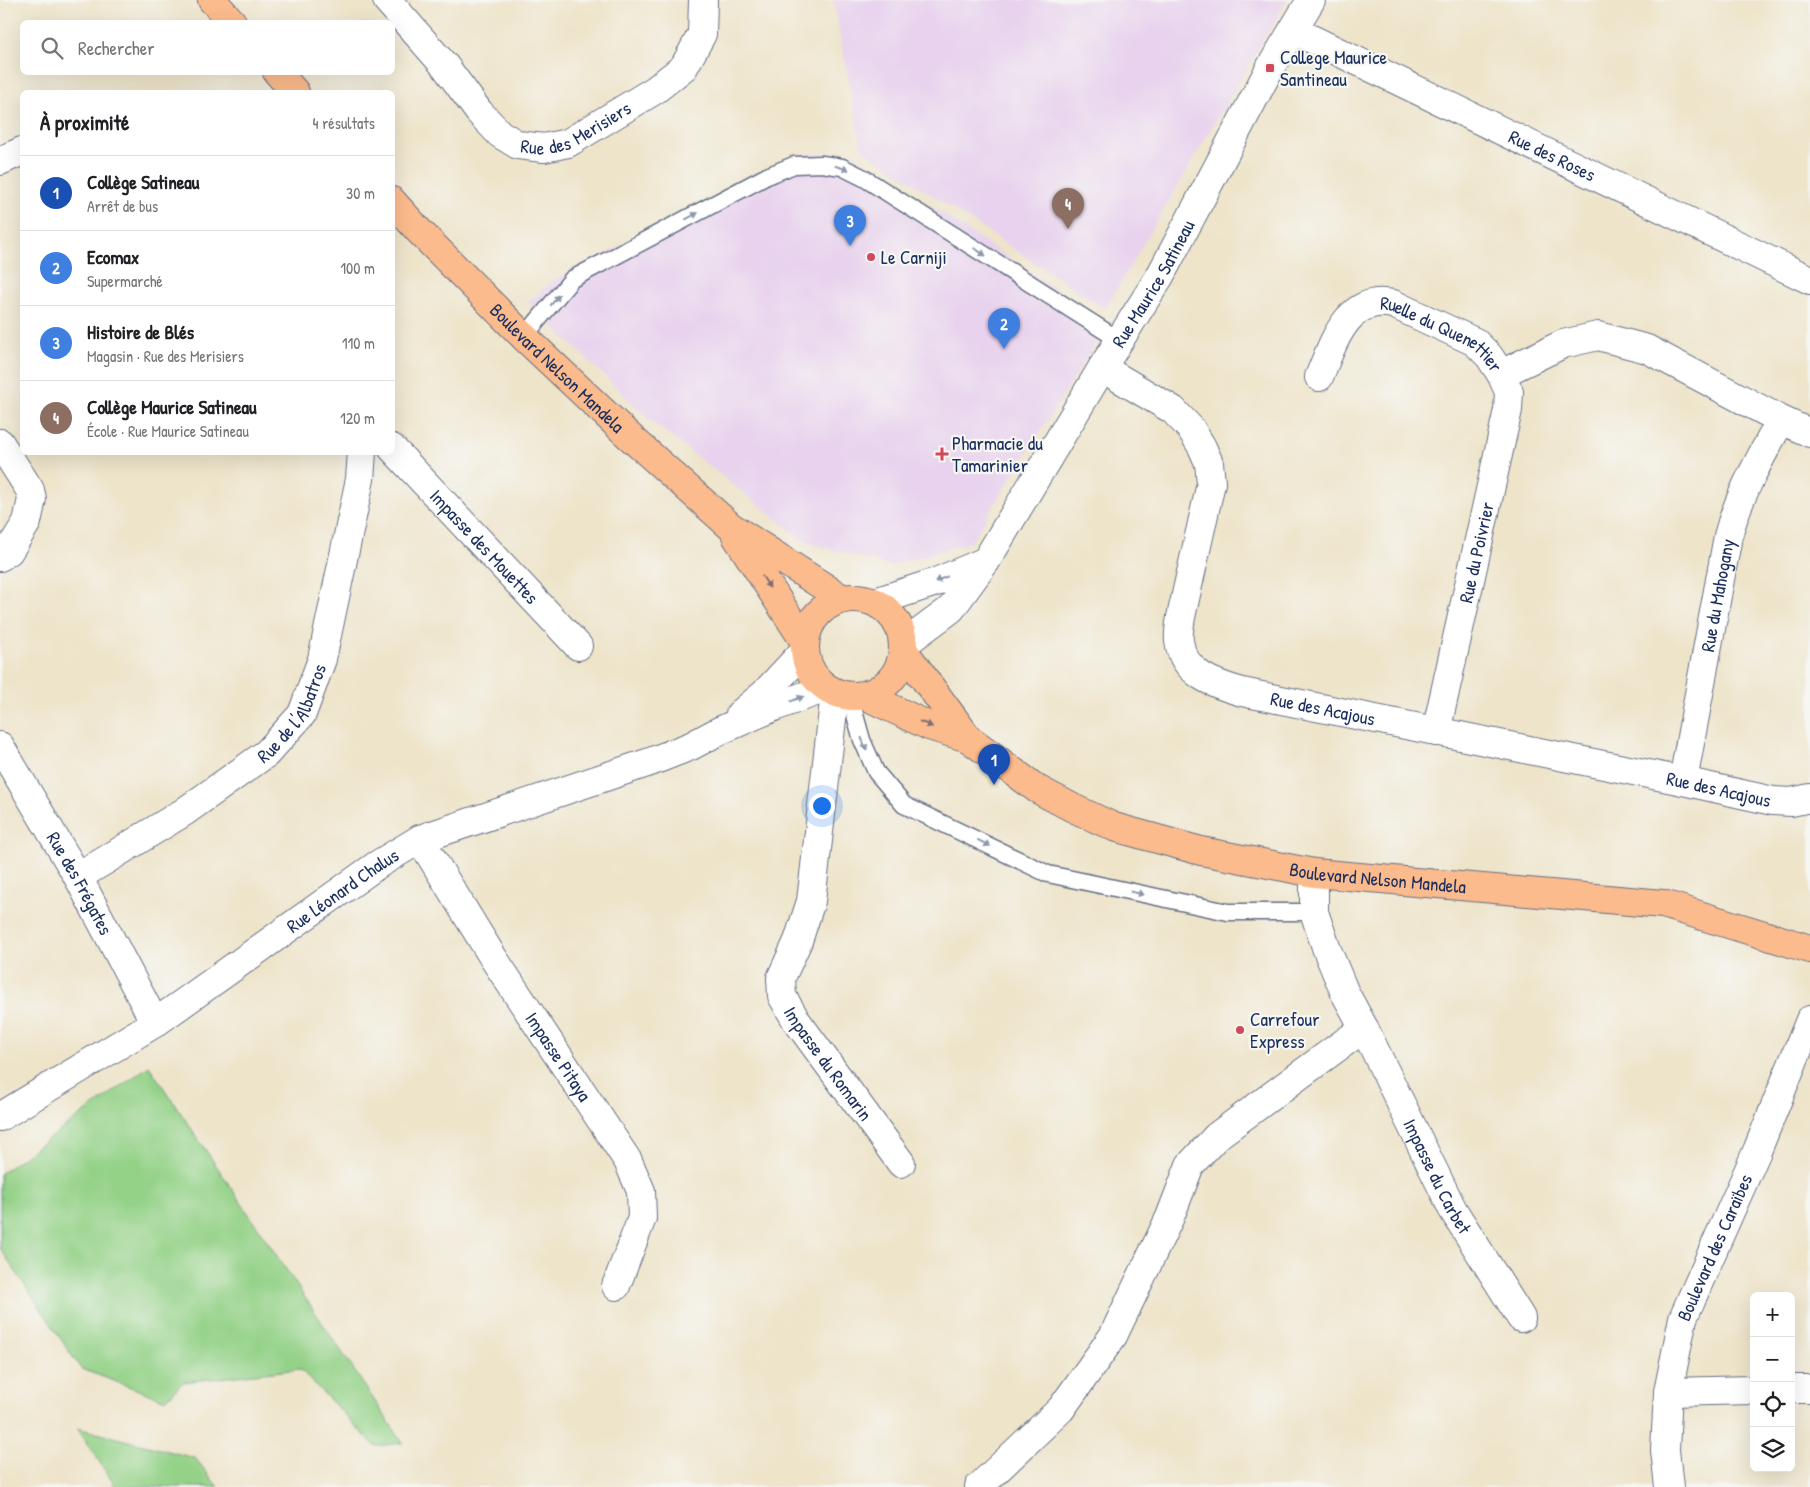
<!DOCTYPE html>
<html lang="fr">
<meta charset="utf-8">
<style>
:root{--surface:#fff;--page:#f2f2f2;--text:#202124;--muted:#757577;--line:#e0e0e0;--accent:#d1495b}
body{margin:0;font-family:"Patrick Hand",sans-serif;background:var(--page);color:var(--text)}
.controls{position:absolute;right:15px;bottom:15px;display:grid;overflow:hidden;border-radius:8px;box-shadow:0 5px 20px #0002}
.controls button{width:45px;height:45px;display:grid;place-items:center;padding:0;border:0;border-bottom:1px solid var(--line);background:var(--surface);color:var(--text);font:25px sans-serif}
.you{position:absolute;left:821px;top:805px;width:18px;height:18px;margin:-12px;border:4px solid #fff;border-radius:50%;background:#1a73e8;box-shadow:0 0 0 8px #1a73e833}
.badge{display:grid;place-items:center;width:32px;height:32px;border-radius:50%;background:var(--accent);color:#fff;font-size:16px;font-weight:700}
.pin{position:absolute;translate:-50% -41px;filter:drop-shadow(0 1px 2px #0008)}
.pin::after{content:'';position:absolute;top:26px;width:18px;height:15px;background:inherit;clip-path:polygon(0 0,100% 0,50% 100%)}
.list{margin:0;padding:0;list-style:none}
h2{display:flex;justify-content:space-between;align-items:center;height:65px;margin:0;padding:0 20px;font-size:21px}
h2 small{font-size:16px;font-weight:400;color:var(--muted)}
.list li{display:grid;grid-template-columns:32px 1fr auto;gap:15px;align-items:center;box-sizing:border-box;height:75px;padding:0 20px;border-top:1px solid var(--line)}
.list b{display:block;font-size:19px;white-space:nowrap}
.list p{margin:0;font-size:16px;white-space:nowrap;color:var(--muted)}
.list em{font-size:16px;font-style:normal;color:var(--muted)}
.icon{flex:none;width:28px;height:28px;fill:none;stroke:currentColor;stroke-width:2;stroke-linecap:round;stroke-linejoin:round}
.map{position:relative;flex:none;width:1810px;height:1487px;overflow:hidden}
.search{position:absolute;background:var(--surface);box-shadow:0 5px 20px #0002;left:20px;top:20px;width:375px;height:55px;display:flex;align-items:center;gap:12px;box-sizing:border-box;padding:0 18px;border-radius:8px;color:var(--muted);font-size:19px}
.panel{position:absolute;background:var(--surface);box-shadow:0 5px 20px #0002;left:20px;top:90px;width:375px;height:365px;border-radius:8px}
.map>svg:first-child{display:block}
.built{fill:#e8d2ee}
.green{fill:#94d288;stroke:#588073}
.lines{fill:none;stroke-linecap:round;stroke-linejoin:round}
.lane-casing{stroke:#656e84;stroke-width:19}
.street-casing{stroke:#656e84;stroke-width:30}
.primary-casing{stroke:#656e84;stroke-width:30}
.lane{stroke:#fff;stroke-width:16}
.street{stroke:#fff;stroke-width:28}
.primary{stroke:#fbbb8c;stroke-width:28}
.oneway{fill:#8d97ae}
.oneway2{fill:#806e73}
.poi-dot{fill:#d1495b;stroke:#f6f6f2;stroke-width:2}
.labels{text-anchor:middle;stroke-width:4.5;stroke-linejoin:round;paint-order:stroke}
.poi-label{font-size:19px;fill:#1b2f5e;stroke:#f6f6f2;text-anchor:start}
.street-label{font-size:19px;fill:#1b2f5e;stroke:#f6f6f2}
</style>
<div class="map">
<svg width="1810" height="1487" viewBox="0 0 1810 1487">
<rect width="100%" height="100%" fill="#f6f6f2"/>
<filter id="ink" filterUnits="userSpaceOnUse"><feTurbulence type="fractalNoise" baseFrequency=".02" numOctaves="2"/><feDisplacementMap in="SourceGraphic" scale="10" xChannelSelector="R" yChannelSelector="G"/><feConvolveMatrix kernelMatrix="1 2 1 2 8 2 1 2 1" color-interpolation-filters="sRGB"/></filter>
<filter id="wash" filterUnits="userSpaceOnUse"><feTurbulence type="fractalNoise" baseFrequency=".0096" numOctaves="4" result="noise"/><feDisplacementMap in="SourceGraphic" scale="20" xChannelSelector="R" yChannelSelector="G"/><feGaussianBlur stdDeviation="1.12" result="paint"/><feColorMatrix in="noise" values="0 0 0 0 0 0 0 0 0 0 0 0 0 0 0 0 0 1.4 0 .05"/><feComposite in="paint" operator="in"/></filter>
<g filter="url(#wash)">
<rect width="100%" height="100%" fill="#eee4ca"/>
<path class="built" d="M833,0H1287L1105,309L862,149Z
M799,154L854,155L1108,324L971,542L889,566L806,542L649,419L528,302L554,280Z"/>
<path class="green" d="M149,1066L403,1443L375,1446L300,1369L183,1382L166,1400L81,1369L0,1248V1174Z
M77,1428L195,1458L218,1487H116Z"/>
</g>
<g filter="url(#ink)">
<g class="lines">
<g class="lane-casing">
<path id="lane" d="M524,337L572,279L767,176L794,165L822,164L842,167L864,178L1119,340
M850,697L862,740L876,772L904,805L1048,874L1228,912H1314"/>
</g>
<g class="street-casing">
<g id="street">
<path id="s1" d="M387,0L445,66L479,112L500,134L518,145L544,148L568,143L655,90L684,67L702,34L703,0"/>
<path id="s2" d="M1293,30L1810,280"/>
<path d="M0,161L22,151"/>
<path id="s3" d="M1102,368L1173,410L1191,429L1202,447L1209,463L1211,483L1181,617C1180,624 1178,633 1179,641C1183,674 1214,684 1242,692L1683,781L1773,801L1791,802L1810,798"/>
<path id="s4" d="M1319,377C1333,344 1347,294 1393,304L1475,342L1489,356L1501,374L1563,344L1598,336L1647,349L1781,420L1810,433"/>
<path d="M0,443L30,490L32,499L27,522L9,551L0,557"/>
<path id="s5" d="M392,448L578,646"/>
<path d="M875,602L936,582L986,561"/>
<path id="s6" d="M904,644L951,609L986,561L1102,368L1160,276L1270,68L1311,0"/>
<path id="s7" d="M835,693L811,901L798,941L781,978L782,996L796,1020L901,1163"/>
<path d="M740,714L764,694L805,650"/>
<path id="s8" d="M1436,732L1508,410L1509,392L1501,374"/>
<path id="s9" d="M0,746L78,877L155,1023"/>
<path id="s10" d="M1683,781L1728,536C1739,494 1761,457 1781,420"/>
<path id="s11" d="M420,839L494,959L628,1161L641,1191L642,1218L616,1286"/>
<path id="s12" d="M1314,873V912L1327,950L1345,993L1364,1028L1453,1210L1521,1318"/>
<path id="s13" d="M78,877L184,812L267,753L302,714L322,659L360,479L362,452"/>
<path id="s14" d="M0,1117L155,1023L377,865L420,839L650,762L691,746L719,731L774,707L826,688"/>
<path d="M1791,1389H1810"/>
<path d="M1668,1392L1754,1390"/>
<path d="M979,1487L1061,1409L1113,1336L1170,1217L1190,1165L1217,1136L1364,1028"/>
<path id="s15" d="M1669,1487L1665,1450L1668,1392L1683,1318L1757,1151L1810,1020"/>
</g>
</g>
<g class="primary-casing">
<g id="primary">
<path d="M212,0L232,22"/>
<path d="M277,72L295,92"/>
<path id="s16" d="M392,201L419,231L524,337L629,436L730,526L843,599"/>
<path d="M736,536L805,642"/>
<circle cx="854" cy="647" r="49"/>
<path id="s17" d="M904,651L968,738L1037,789L1073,808L1114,827L1201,851L1314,873L1663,904L1810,949"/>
<path d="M866,696L929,726L968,738"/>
</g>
</g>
<use href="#lane" class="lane"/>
<use href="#street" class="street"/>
<use href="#primary" class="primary"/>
</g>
<defs><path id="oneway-solid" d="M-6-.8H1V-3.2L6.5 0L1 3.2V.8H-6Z" transform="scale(1.25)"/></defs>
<g class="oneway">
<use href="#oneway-solid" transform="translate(842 168) rotate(18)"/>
<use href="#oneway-solid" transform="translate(692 216) rotate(-28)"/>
<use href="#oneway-solid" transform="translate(980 252) rotate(33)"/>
<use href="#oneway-solid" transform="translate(555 300) rotate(-50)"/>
<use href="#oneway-solid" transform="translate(941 579) rotate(158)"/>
<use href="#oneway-solid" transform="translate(797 699) rotate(-21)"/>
<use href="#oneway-solid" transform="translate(864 744) rotate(68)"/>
<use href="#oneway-solid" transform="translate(984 843) rotate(26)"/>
<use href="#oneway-solid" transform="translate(1137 893) rotate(12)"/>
</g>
<g class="oneway2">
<use href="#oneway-solid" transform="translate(766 582) rotate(57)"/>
<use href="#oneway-solid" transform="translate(926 724) rotate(23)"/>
</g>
</g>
<g class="poi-dot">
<rect x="1265" y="63" width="10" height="10" rx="2.5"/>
<circle cx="871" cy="257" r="5"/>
<path d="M939.5 446.5h5v5h5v5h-5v5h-5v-5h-5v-5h5z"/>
<circle cx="1240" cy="1030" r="5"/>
</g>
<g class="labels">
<g class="poi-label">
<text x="1280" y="64">College Maurice<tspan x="1280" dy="22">Santineau</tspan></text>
<text x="881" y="264">Le Carniji</text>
<text x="952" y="450">Pharmacie du<tspan x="952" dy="22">Tamarinier</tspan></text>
<text x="1250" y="1026">Carrefour<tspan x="1250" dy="22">Express</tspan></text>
</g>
<g class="street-label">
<text dy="7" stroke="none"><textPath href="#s1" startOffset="259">Rue des Merisiers</textPath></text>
<text dy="7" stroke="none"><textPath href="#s2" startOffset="288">Rue des Roses</textPath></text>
<text dy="7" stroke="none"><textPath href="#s6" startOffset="442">Rue Maurice Satineau</textPath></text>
<text dy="7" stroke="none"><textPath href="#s4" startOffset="172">Ruelle du Quenettier</textPath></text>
<text dy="7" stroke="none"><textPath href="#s16" startOffset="235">Boulevard Nelson Mandela</textPath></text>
<text dy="7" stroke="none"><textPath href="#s5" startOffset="135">Impasse des Mouettes</textPath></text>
<text dy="7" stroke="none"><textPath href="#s8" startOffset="184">Rue du Poivrier</textPath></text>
<text dy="7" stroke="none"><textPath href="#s10" startOffset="189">Rue du Mahogany</textPath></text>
<text dy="7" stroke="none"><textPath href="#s3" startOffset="498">Rue des Acajous</textPath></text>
<text dy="7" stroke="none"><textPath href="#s13" startOffset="274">Rue de l'Albatros</textPath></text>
<text dy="7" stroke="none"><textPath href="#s3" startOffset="902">Rue des Acajous</textPath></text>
<text dy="7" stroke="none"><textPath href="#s17" startOffset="549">Boulevard Nelson Mandela</textPath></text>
<text dy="7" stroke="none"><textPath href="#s9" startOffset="159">Rue des Frégates</textPath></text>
<text dy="7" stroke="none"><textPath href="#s14" startOffset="411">Rue Léonard Chalus</textPath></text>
<text dy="7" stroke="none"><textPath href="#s11" startOffset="258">Impasse Pitaya</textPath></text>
<text dy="7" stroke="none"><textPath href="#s7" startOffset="392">Impasse du Romarin</textPath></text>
<text dy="7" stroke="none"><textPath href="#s12" startOffset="331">Impasse du Carbet</textPath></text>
<text dy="7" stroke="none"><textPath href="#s15" startOffset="248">Boulevard des Caraïbes</textPath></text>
</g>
</g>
</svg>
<div class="controls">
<button>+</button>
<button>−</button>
<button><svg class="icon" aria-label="locate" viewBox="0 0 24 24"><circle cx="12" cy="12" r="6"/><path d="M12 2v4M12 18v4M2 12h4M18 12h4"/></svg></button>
<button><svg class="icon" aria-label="layers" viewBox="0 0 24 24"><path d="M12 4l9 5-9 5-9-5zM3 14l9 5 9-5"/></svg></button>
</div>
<div class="you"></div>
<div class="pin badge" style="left:994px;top:785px;background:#1a4fb4">1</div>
<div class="pin badge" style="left:1004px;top:349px;background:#3f7fe0">2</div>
<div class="pin badge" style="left:850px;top:246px;background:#3f7fe0">3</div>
<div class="pin badge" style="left:1068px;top:229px;background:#8d6e63">4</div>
<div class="search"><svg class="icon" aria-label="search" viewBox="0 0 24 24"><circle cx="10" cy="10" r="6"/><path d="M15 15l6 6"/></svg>Rechercher</div>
<section class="panel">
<h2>À proximité<small>4 résultats</small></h2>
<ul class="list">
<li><span class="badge" style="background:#1a4fb4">1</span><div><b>Collège Satineau</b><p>Arrêt de bus</p></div><em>30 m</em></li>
<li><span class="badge" style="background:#3f7fe0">2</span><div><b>Ecomax</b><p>Supermarché</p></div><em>100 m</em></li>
<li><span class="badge" style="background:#3f7fe0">3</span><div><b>Histoire de Blés</b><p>Magasin · Rue des Merisiers</p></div><em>110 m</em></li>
<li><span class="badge" style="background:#8d6e63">4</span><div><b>Collège Maurice Satineau</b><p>École · Rue Maurice Satineau</p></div><em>120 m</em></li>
</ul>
</section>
</div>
